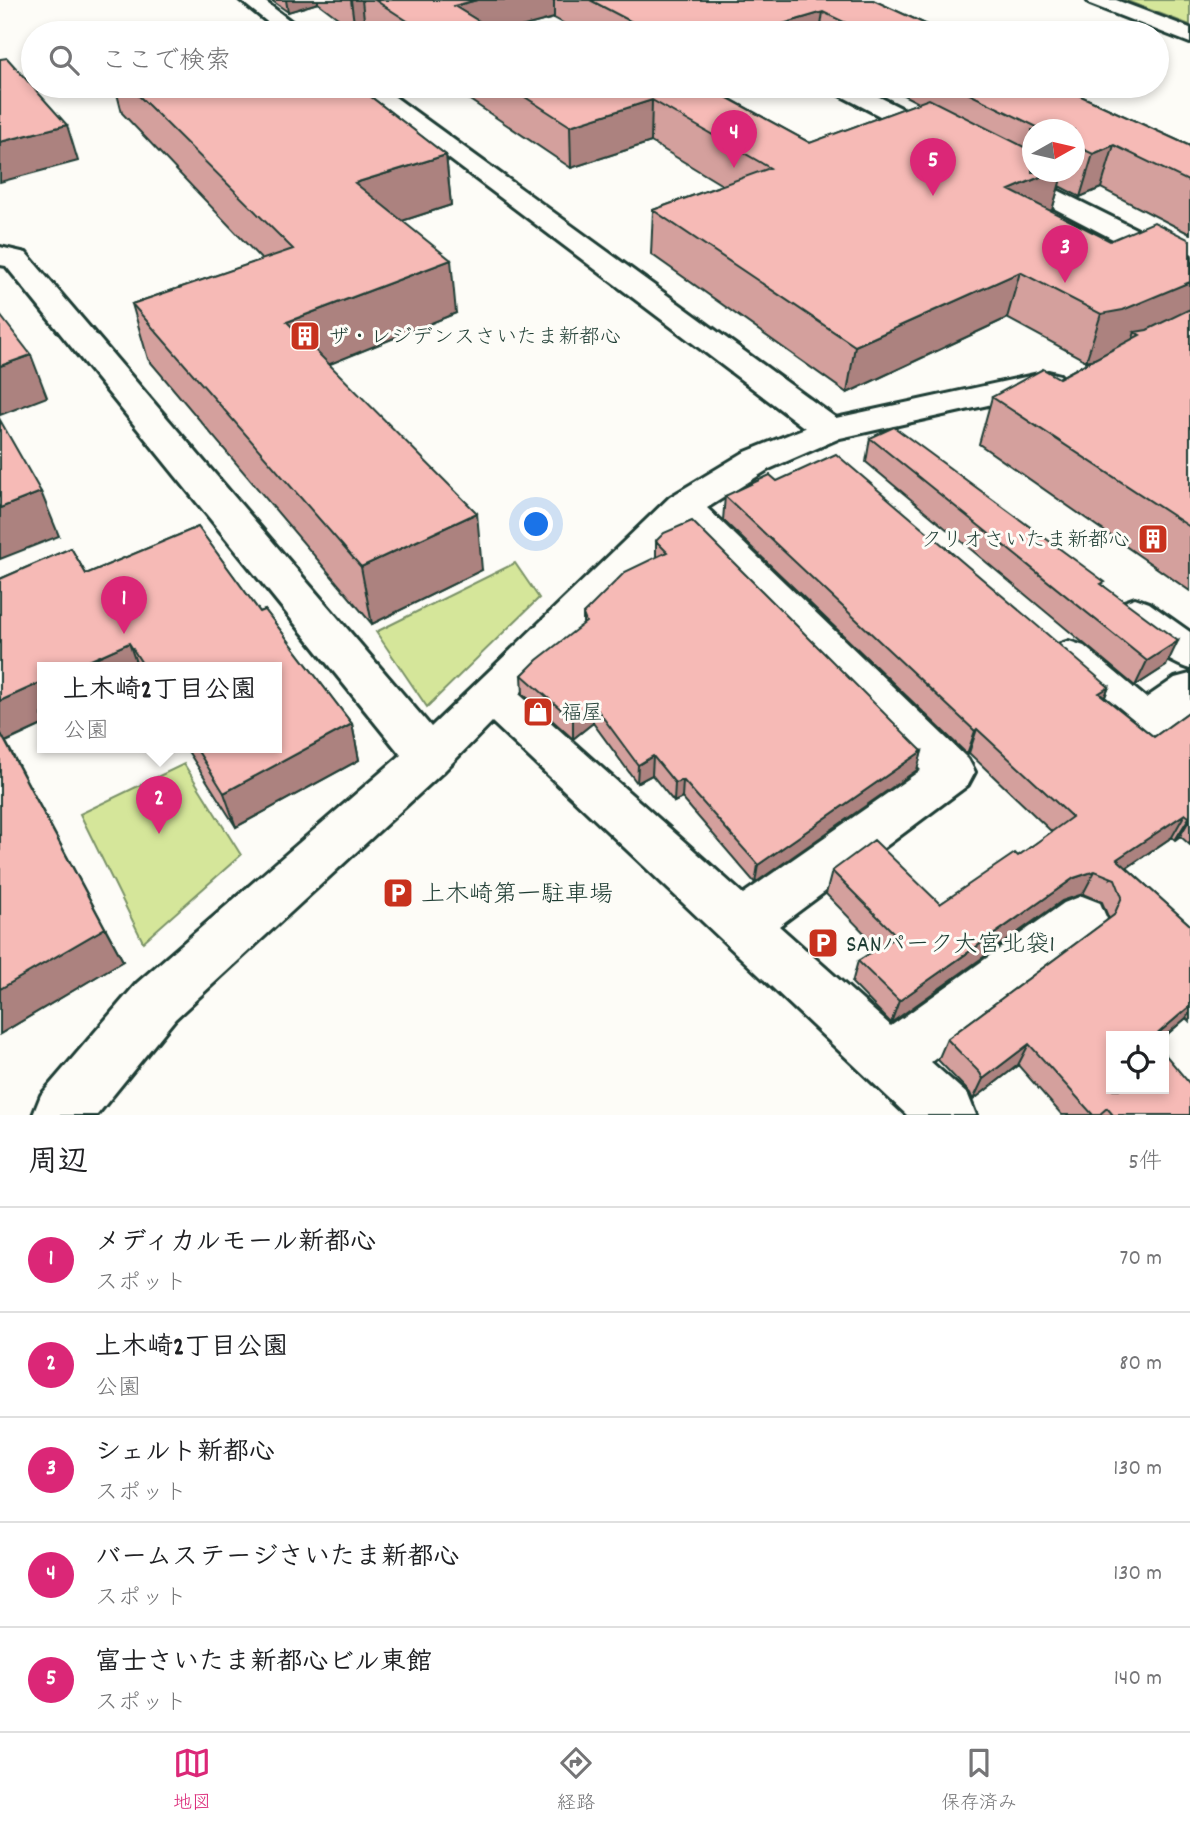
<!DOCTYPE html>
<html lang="ja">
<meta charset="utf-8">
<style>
:root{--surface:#fff;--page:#f2f2f2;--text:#202124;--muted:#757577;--line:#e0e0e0;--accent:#db2777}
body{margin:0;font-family:Dekko,"Klee One",sans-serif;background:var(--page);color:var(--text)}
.controls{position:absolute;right:21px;bottom:21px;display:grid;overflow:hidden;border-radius:0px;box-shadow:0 4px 10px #0003}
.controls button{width:63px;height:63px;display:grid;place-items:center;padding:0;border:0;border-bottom:2px solid var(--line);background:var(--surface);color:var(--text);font:35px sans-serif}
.compass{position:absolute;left:1022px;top:119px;width:63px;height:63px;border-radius:50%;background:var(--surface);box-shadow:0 4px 10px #0003;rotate:82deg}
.you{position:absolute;left:537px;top:525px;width:24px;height:24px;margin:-18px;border:5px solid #fff;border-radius:50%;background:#1a73e8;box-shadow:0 0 0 10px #1a73e833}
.badge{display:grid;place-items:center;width:46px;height:46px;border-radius:50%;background:var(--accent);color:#fff;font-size:23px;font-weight:700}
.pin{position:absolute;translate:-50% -58px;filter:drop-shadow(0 2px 4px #0008)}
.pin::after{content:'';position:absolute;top:37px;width:24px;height:21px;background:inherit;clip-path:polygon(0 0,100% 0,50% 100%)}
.popup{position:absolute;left:37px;top:662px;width:245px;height:91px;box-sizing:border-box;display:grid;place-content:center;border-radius:0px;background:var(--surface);filter:drop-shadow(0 2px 5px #0005);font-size:23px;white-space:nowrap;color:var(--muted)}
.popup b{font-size:26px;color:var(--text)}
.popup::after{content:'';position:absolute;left:50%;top:100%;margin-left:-14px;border:14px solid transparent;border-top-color:var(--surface)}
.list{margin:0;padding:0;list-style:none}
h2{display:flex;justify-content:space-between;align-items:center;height:91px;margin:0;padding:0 28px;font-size:30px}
h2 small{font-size:23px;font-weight:400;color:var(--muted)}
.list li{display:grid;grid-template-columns:46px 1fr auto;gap:21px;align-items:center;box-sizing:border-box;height:105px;padding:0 28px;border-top:2px solid var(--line)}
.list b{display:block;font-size:26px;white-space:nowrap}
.list p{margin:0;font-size:23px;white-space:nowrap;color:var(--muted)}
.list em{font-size:23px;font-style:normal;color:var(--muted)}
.icon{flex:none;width:38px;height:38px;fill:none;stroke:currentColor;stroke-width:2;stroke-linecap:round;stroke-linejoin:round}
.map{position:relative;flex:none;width:1190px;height:1115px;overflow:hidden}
.search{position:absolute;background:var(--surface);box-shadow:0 4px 10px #0003;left:21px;right:21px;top:21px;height:77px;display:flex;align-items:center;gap:18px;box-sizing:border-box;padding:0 24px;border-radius:38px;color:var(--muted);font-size:26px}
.sheet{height:616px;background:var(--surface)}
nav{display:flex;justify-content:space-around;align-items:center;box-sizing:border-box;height:98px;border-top:2px solid var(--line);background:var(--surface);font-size:19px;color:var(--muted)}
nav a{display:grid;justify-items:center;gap:4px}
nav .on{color:var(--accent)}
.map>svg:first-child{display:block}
.green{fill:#d5e69a;stroke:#7a9267;stroke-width:2}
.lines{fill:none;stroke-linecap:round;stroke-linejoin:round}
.minor-casing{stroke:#1f3d34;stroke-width:6}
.minor{fill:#fdfcf7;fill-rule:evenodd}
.wall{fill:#d4a09d;stroke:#1f3d34;stroke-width:2;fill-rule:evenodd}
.shaded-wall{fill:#ac827f;stroke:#1f3d34;stroke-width:2}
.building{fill:#f6bab6;stroke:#1f3d34;stroke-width:2}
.labels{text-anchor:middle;stroke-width:6;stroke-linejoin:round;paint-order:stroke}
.poi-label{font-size:21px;fill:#1f3d34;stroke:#fdfcf7;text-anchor:start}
.near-poi-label{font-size:24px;fill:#1f3d34;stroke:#fdfcf7;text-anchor:start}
</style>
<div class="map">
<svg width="1190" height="1115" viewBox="0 0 1190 1115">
<rect width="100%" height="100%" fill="#fdfcf7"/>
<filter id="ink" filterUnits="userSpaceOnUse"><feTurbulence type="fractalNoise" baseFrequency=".0143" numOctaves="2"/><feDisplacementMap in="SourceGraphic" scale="14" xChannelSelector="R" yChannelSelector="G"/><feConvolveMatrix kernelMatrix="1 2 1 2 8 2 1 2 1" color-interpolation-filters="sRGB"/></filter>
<g filter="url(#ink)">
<path class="green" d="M1124,0H1190V25Z
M515,563L539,598L427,707L376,632Z
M184,764L241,855L143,942L80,814Z"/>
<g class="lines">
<g class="minor-casing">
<path id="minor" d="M240,0H263L306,33H281Z
M1087,0H1116L1190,28V43L1090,4Z
M353,86H380L836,418L1048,372L1060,375L1064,382L1060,389L840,438L769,469L707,508L968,759L975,772L968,785L779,926L891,1026L1064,903L1082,896L1100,903L1107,919L1100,935L931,1062L968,1095L976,1115H907L492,722L445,770L175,1019L97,1115H33L41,1095L137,983L401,755L6,266L0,265V247L26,253L431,727L670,497L743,453L805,428ZM683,528L921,770L743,894L519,694Z
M828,86H858L946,131L950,136L946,141L937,144L928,141L832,91Z
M1009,166L1190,256V277L1180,274L1000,180L996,174L1000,168Z
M1135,598L1149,603L1190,632V669C1167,662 1127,634 1115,613L1121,603Z
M1069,641L1084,646L1146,698L1175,678L1190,674V713C1169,728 1157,743 1130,734L1054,668L1048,657L1054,646Z"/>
</g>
<use href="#minor" class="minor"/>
</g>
<path class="wall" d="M271,0H873L945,33H581L554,18L498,33H372L365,29L355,31L318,3L288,12Z
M115,86H357L446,155L451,205L402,221L456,313L329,364L482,570L372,624L148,359L132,304L262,260L122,113Z
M449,86H716V91L810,143L919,103L886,86H1059L1190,146V234L1101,188L1080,197L1059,186L1052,210L1050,211L1110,241L1190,240V591L979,444L992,397L1059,378L1094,359L1086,361L1007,318L847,393L651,254L653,210L722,185L651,142L571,168ZM1032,130H1074V172H1032Z
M870,438L1104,586L1166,666L1135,686L866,462Z
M777,481L1109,687L1105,697L1154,737L1190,711V845L1180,836L1175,840L1172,837L1127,868L1190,925V1022L1186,1018L1164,1037V1036H1111L1190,1115H1062L1018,1065L973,1100L970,1093L938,1060L947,1039L1109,919L1102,902L1083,894L1062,901L891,1023L852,983L858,961L879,948L826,894L832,871L940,904L1018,856L1052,832L969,753L967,754L723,520L725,496Z
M198,527L260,612L265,610L352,724L359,760L236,827L186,748H276V668H42V725L6,742L123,961L0,1034V579L71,548L86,574Z
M656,541L922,751L917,770L755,883L682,798L674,802L652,775L637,783L593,723L573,739L523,694L522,675L583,625V614L656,557Z"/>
<path class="shaded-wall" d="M286,0H318V3L288,12Z
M351,0H362L365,29L355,31Z
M477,0H554V18L498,33L454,6Z
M823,12L820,33H752Z
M687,86H716L714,120Z
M652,100L651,142L571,168L570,126Z
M67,125L78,161L0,182V142Z
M1114,145L1101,188L1080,197L1093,154Z
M446,155L451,205L362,234L355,183Z
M1052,172H1063L1052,210L998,234L1009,190Z
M451,260L456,313L298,377L287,322Z
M1020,272L1007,318L847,393L855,346Z
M1190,282V321L1140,335L1135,332L1130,347L1107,356L1086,361L1101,314Z
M31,355L47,397L0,415V366Z
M41,492L59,536L0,559V508Z
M477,513L482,570L372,624L361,567Z
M1178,641L1166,666L1135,686L1147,661Z
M129,643L138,668H73Z
M42,682V725L5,742L0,732V701Z
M1109,687L1099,710V693Z
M593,704V723L573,739V720Z
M352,724L359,760L236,827L224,793Z
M977,729L969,753L967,754L975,731Z
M922,751L917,770L755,883L758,865Z
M653,756L652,775L637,783L638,765Z
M683,780L682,798L674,802L675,783Z
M1185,814L1172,837L1111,878L1117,859Z
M1190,816V819L1180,836L1175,840Z
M1095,871L1083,894L1062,901L891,1023L899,1001L1074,878Z
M105,928L123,961L0,1034V989Z
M1190,1006V1012L1186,1018L1164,1037V1036H1155Z
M1029,1044L1018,1065L973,1100L983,1079Z"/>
<path class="building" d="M375,0H477L454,6L498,33H426Z
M590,0H873L945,33H867L823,12L752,33H653Z
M279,26L289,33H247Z
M7,58L67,125L0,142V59Z
M129,86H357L446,155L355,183L451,260L287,322L477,513L361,567L132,304L293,249Z
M508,86H706L810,143L929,99L1032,151V172H1052L1009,190L1110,241L1154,222L1190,240V282L1123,310L1101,314L1020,272L855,346L653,210L770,168L652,100L570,126Z
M964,86H1059L1190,146V182L1114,145L1093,154L1074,145V130H1043L957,88Z
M1190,309V527L992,397L1043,369L1059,378L1140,335L1135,332L1147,330Z
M0,315L31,355L0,366Z
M0,420L41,492L0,508Z
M894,427L1105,582L1101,584L1178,641L1147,661L870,438Z
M836,454L1109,687L1099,693L1154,737L1190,711V816L1189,817L1185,814L1117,859L1190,925V1006L1155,1036H1111V1089H1164V1053L1190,1084V1115H1113L1107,1108L1099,1115H1093L1029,1044L983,1079L980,1073L947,1039L1114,915L1122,897L1115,879L1095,871L1074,878L899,1001L858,961L897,936L832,871L874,840L940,904L1015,853L1018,856L1072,817L977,729L975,731L725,496L770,475L777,481Z
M692,521L922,751L758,865L683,780L675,783L653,756L638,765L593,704L573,720L522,675L537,660L586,622L583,614L625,572L667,552L656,541L664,533Z
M198,527L260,612L265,610L352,724L224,793L196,748H276V668H145L129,643L73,668H42V682L0,701V579L71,548L86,574Z
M0,732L105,928L0,989Z"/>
</g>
<defs>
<g id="building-square" transform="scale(1.575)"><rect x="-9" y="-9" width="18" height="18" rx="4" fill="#c8321e" stroke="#fdfcf7"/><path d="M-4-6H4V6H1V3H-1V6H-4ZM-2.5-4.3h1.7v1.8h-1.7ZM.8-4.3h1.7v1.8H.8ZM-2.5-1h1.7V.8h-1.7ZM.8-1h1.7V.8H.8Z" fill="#fff"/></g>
<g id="shop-square" transform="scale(1.575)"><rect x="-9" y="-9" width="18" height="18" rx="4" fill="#c8321e" stroke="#fdfcf7"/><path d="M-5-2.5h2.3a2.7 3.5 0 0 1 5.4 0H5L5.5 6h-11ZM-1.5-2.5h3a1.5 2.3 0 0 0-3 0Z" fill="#fff"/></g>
<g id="parking-square" transform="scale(1.575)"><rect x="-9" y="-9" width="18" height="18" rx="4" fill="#c8321e" stroke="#fdfcf7"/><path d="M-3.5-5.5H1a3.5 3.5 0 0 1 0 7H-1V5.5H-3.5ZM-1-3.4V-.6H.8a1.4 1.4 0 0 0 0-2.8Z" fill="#fff"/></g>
</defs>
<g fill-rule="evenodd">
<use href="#building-square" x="305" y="336"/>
<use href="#building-square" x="1153" y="539"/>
<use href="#shop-square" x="538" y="712"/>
<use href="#parking-square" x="398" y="893"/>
<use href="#parking-square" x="823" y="943"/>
</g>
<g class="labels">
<g class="poi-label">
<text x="328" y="343">ザ・レジデンスさいたま新都心</text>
<text x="1130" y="546" text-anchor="end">クリオさいたま新都心</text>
<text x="561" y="719">福屋</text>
</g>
<g class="near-poi-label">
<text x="421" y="901">上木崎第一駐車場</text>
<text x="846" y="951">SANパーク大宮北袋1</text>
</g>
</g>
</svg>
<div class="controls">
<button><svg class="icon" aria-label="locate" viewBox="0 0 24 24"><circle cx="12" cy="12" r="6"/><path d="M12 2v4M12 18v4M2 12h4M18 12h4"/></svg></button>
</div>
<svg class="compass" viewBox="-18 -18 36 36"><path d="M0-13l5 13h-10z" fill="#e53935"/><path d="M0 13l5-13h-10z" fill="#757577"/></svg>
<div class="you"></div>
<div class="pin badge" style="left:124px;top:634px">1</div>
<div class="pin badge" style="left:159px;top:834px">2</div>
<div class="popup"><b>上木崎2丁目公園</b>公園</div>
<div class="pin badge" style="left:1065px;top:283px">3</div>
<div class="pin badge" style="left:734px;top:168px">4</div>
<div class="pin badge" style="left:933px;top:196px">5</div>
<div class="search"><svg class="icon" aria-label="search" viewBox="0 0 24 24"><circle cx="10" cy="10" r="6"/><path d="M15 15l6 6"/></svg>ここで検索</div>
</div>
<section class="sheet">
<h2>周辺<small>5件</small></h2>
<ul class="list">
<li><span class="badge">1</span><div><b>メディカルモール新都心</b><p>スポット</p></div><em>70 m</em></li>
<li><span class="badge">2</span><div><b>上木崎2丁目公園</b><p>公園</p></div><em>80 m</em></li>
<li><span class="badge">3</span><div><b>シェルト新都心</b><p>スポット</p></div><em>130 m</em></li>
<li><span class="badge">4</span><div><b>バームステージさいたま新都心</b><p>スポット</p></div><em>130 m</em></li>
<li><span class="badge">5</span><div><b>富士さいたま新都心ビル東館</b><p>スポット</p></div><em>140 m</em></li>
</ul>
</section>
<nav>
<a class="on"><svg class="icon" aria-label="map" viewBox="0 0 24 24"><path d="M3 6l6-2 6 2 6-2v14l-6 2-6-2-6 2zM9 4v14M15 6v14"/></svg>地図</a>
<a><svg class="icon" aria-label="directions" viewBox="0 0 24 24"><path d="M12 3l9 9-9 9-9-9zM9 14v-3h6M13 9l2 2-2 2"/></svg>経路</a>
<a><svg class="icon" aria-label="saved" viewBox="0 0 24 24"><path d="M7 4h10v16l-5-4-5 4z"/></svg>保存済み</a>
</nav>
